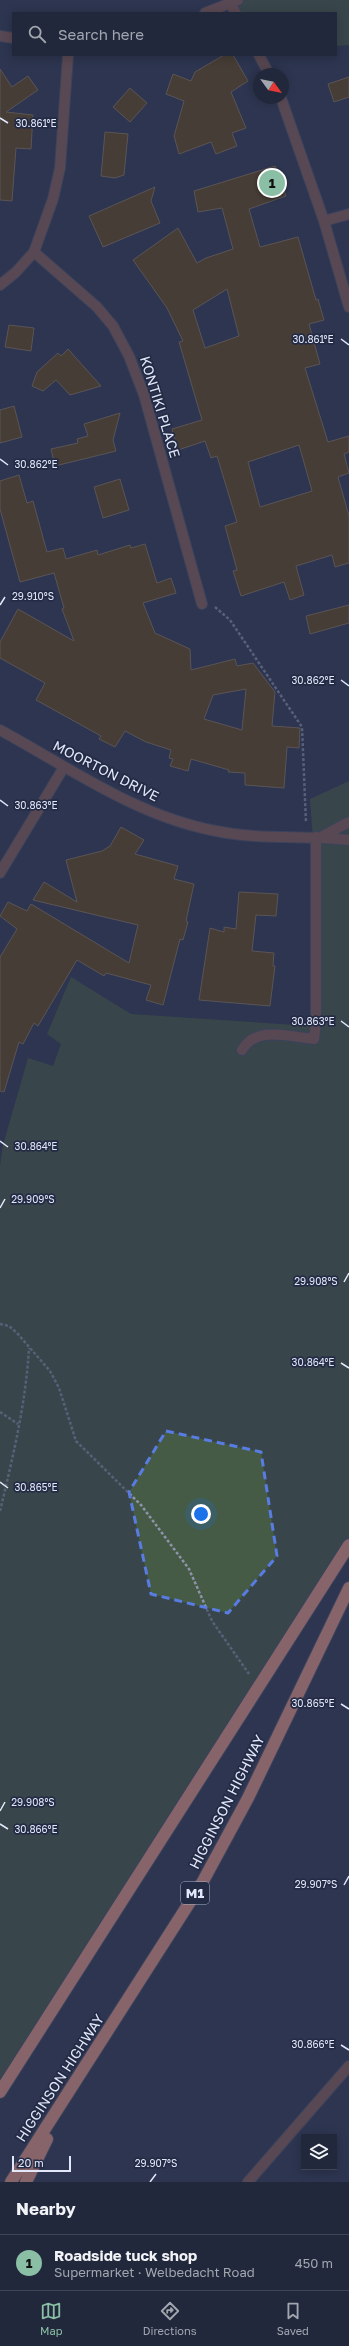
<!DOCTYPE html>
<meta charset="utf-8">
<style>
:root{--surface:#22283c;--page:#2a3043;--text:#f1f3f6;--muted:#a2a6af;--line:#3f4456;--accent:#8abfa5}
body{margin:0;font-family:"Golos Text",sans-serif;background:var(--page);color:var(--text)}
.controls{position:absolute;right:12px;bottom:12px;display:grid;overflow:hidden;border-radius:0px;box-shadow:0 2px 10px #0003}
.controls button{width:36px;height:36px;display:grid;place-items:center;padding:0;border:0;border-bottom:1px solid var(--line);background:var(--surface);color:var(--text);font:20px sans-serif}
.compass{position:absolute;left:253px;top:68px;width:36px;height:36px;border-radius:50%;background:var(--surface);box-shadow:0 2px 10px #0003;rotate:123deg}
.scale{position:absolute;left:12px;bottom:10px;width:59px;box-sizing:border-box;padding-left:4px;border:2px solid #e2e8fa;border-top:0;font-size:11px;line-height:14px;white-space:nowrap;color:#e2e8fa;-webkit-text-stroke:3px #232b45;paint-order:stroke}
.you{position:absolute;left:201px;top:1514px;width:14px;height:14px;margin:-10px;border:3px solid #fff;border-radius:50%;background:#1a73e8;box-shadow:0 0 0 6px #1a73e833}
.badge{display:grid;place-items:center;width:26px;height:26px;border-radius:50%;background:var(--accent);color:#111;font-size:13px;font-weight:700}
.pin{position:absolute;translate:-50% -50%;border:2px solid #fff;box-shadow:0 1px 4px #0006}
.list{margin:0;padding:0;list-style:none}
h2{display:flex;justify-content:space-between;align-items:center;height:52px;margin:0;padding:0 16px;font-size:17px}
h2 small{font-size:13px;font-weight:400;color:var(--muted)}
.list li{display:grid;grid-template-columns:26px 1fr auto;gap:12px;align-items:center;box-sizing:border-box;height:56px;padding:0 16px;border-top:1px solid var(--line)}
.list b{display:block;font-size:15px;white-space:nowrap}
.list p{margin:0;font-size:13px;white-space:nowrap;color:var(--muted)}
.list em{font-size:13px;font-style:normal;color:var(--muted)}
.icon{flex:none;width:22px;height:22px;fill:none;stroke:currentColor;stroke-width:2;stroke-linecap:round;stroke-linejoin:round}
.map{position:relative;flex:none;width:349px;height:2182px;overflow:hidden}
.search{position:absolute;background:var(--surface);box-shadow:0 2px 10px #0003;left:12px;right:12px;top:12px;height:44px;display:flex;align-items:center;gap:10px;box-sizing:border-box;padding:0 14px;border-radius:0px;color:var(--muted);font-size:15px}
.sheet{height:108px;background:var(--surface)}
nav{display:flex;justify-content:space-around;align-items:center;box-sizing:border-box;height:56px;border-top:1px solid var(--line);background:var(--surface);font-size:11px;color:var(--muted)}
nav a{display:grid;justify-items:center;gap:2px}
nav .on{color:var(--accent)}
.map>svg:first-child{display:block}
.green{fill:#455b45}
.building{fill:#654717;stroke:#8f7a5e;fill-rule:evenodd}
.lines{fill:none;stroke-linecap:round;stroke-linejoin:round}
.minor-casing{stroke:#4a526b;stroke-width:12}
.highway-casing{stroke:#4a526b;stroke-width:14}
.path{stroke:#8d94aa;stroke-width:2.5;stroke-dasharray:3 2;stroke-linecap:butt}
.minor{stroke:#8d6057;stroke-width:10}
.highway{stroke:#f49d8b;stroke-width:12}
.marked{fill:none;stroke:#587ce2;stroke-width:3;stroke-dasharray:8 5;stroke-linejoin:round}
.ticks{fill:none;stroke:#e2e8fa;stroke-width:1.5}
.labels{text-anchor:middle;stroke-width:3.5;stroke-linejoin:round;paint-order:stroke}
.shield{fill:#232b45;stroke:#a9afc4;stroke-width:1}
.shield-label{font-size:13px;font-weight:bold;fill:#e2e8fa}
.street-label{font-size:14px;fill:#e2e8fa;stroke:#232b45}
.ticks-label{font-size:10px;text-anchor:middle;fill:#e2e8fa;stroke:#232b45;stroke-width:3.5;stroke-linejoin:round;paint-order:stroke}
</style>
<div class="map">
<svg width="349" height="2182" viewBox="0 0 349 2182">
<rect width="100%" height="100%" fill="#2d3550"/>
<path class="green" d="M228,0H349V45L336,46V13H236Z
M349,781V1543L0,2087V1166L3,1145L28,1058L53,1066L61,1044L47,1034L71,977L131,1014L311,1026L313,840L310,799Z"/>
<path class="building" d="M224,55H233L248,81L231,92L246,128L232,133L237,146L216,154L211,142L179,154L174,136L184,101L166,94L173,74L191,81L195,72Z
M0,69L12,87L28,76L38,90L6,112L33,115L31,149L16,148L12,201L0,200Z
M349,77V97L334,102L328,84Z
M130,88L147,103L130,122L113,107Z
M105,132L128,134L124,175L115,178L101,176Z
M275,166L286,196L249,209L260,247L298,237L316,300L318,299L324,320L309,324L320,364L305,368L328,442L349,436V452L344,454L349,473L338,477L349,516V563L335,567L332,555L296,566L304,595L290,600L284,582L241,596L233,571L237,570L225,526L237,522L217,456L211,458L205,441L178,450L172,429L202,420L179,342L183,341L167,308L133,260L178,228L197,263L206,258L233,249L222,208L198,212L194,191ZM227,289L239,336L205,348L193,310ZM299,445L312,491L260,507L248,462Z
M155,187L151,201L160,223L103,247L89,216Z
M9,325L34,328L31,351L5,347Z
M68,349L101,386L70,395L56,380L43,391L32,386L37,372L58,353L61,356Z
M14,406L22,437L0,443V410Z
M120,413L113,440L116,451L55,466L51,449L78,443L77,439L88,436L84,424Z
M19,475L27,503L33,501L47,552L63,548L66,559L97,550L98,555L130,545L131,548L145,544L157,583L171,578L176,593L143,603L155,633L190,649L191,670L235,659L237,666L253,663L275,692L272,726L300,728L299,748L287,747L284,788L245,785V773L228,772L229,770L191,759L188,771L170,766L173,759L169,758L171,750L146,742L125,731L115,747L99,739L101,736L36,700L45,683L0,658V642L18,609L74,641L62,609L64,608L54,573L20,582L0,509V481ZM246,689L242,730L204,719L213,695Z
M120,479L129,510L103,518L94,487Z
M349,605V623L310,634L306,616Z
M121,827L144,840L135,854L178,866L174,879L194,884L186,921L188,922L183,940L180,939L163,1005L146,1000L151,985L106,973L104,976L77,960L38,1026L34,1023L23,1044L19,1042L4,1092L0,1091V957L17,929L0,916L8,902L27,911L31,904L129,963L138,925L33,900L44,882L77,902L66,860L102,851L110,846Z
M239,892L278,894L276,916L256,915L252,951L274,953L273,966H275L270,1006L199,1000L210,928L224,932V927L236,929Z"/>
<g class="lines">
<g class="minor-casing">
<path id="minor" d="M228,0L236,13
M205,13L238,0
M0,36L13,38
M259,55L269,74
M281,98L324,221L349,307
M324,221L349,214
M34,252L97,307L113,326L129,356L144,395L202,604
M0,285L16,272L34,252L53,199L60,168L68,55
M0,730C70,768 136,816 216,831C260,840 305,835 349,840
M321,837L349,822
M0,873L64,767
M242,1050C257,1025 289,1037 314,1039L316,1023V837
M248,2182L349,2066"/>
</g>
<g class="highway-casing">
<path id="highway" d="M0,2092L349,1545
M11,2182L202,1883L248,1798L349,1588
M26,2182L47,2139"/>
</g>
<path class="path" d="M215,607L230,620L302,727L306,823
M0,1324L9,1326L17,1333L50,1371L59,1388L76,1441L141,1505L189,1569L212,1621L249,1674
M0,1412L18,1424
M0,1511C13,1457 26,1402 29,1348"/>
<use href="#minor" class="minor"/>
<use href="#highway" class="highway"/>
</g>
<path d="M0 0H349V2182H0ZM166,1431L261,1452L277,1556L228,1613L151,1594L129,1492Z" fill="#2d3550" fill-opacity=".55" fill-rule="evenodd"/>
<path class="marked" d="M166,1431L261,1452L277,1556L228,1613L151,1594L129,1492Z"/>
<path class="ticks" d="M0,118L8,123M341,339L349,345M0,459L8,465M0,605L5,597M341,680L349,686M0,800L8,806M341,1021L349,1027M0,1141L8,1147M0,1208L5,1199M344,1282L349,1273M341,1363L349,1368M0,1482L8,1488M341,1704L349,1709M0,1811L5,1802M0,1824L8,1829M344,1885L349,1876M341,2045L349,2050M150,2182L156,2174"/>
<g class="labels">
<rect class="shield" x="181" y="1882" width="28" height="22" rx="3"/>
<g class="shield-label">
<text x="195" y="1898">M1</text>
</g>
<g class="street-label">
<text transform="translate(160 407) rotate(73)" y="5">KONTIKI PLACE</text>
<text transform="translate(106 771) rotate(27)" y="5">MOORTON DRIVE</text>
<text transform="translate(227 1802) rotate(-63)" y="5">HIGGINSON HIGHWAY</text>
<text transform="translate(60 2078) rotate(-57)" y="5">HIGGINSON HIGHWAY</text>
</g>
</g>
<g class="ticks-label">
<text x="36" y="127">30.861°E</text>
<text x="313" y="343">30.861°E</text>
<text x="36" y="468">30.862°E</text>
<text x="33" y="600">29.910°S</text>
<text x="313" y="684">30.862°E</text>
<text x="36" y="809">30.863°E</text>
<text x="313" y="1025">30.863°E</text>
<text x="36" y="1150">30.864°E</text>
<text x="33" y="1203">29.909°S</text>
<text x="316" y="1285">29.908°S</text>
<text x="313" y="1366">30.864°E</text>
<text x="36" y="1491">30.865°E</text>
<text x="313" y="1707">30.865°E</text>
<text x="33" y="1806">29.908°S</text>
<text x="36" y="1833">30.866°E</text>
<text x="316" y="1888">29.907°S</text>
<text x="313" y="2048">30.866°E</text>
<text x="156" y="2167">29.907°S</text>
</g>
</svg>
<div class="controls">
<button><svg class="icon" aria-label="layers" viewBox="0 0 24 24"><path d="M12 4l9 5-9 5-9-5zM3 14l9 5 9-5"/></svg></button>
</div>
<svg class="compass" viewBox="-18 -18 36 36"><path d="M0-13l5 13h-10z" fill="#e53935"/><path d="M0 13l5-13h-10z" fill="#a2a6af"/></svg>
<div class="scale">20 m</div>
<div class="you"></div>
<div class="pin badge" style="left:272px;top:183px">1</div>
<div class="search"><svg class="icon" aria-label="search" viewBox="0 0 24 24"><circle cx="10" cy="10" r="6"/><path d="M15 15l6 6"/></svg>Search here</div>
</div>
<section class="sheet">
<h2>Nearby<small></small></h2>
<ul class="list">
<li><span class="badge">1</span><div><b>Roadside tuck shop</b><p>Supermarket · Welbedacht Road</p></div><em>450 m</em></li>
</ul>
</section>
<nav>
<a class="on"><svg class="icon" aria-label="map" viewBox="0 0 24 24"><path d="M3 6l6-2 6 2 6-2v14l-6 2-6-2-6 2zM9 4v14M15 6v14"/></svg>Map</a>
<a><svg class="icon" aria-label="directions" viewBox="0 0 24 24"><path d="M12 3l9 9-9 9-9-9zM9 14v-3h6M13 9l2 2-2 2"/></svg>Directions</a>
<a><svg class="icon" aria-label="saved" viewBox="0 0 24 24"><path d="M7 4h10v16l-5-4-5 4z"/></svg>Saved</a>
</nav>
